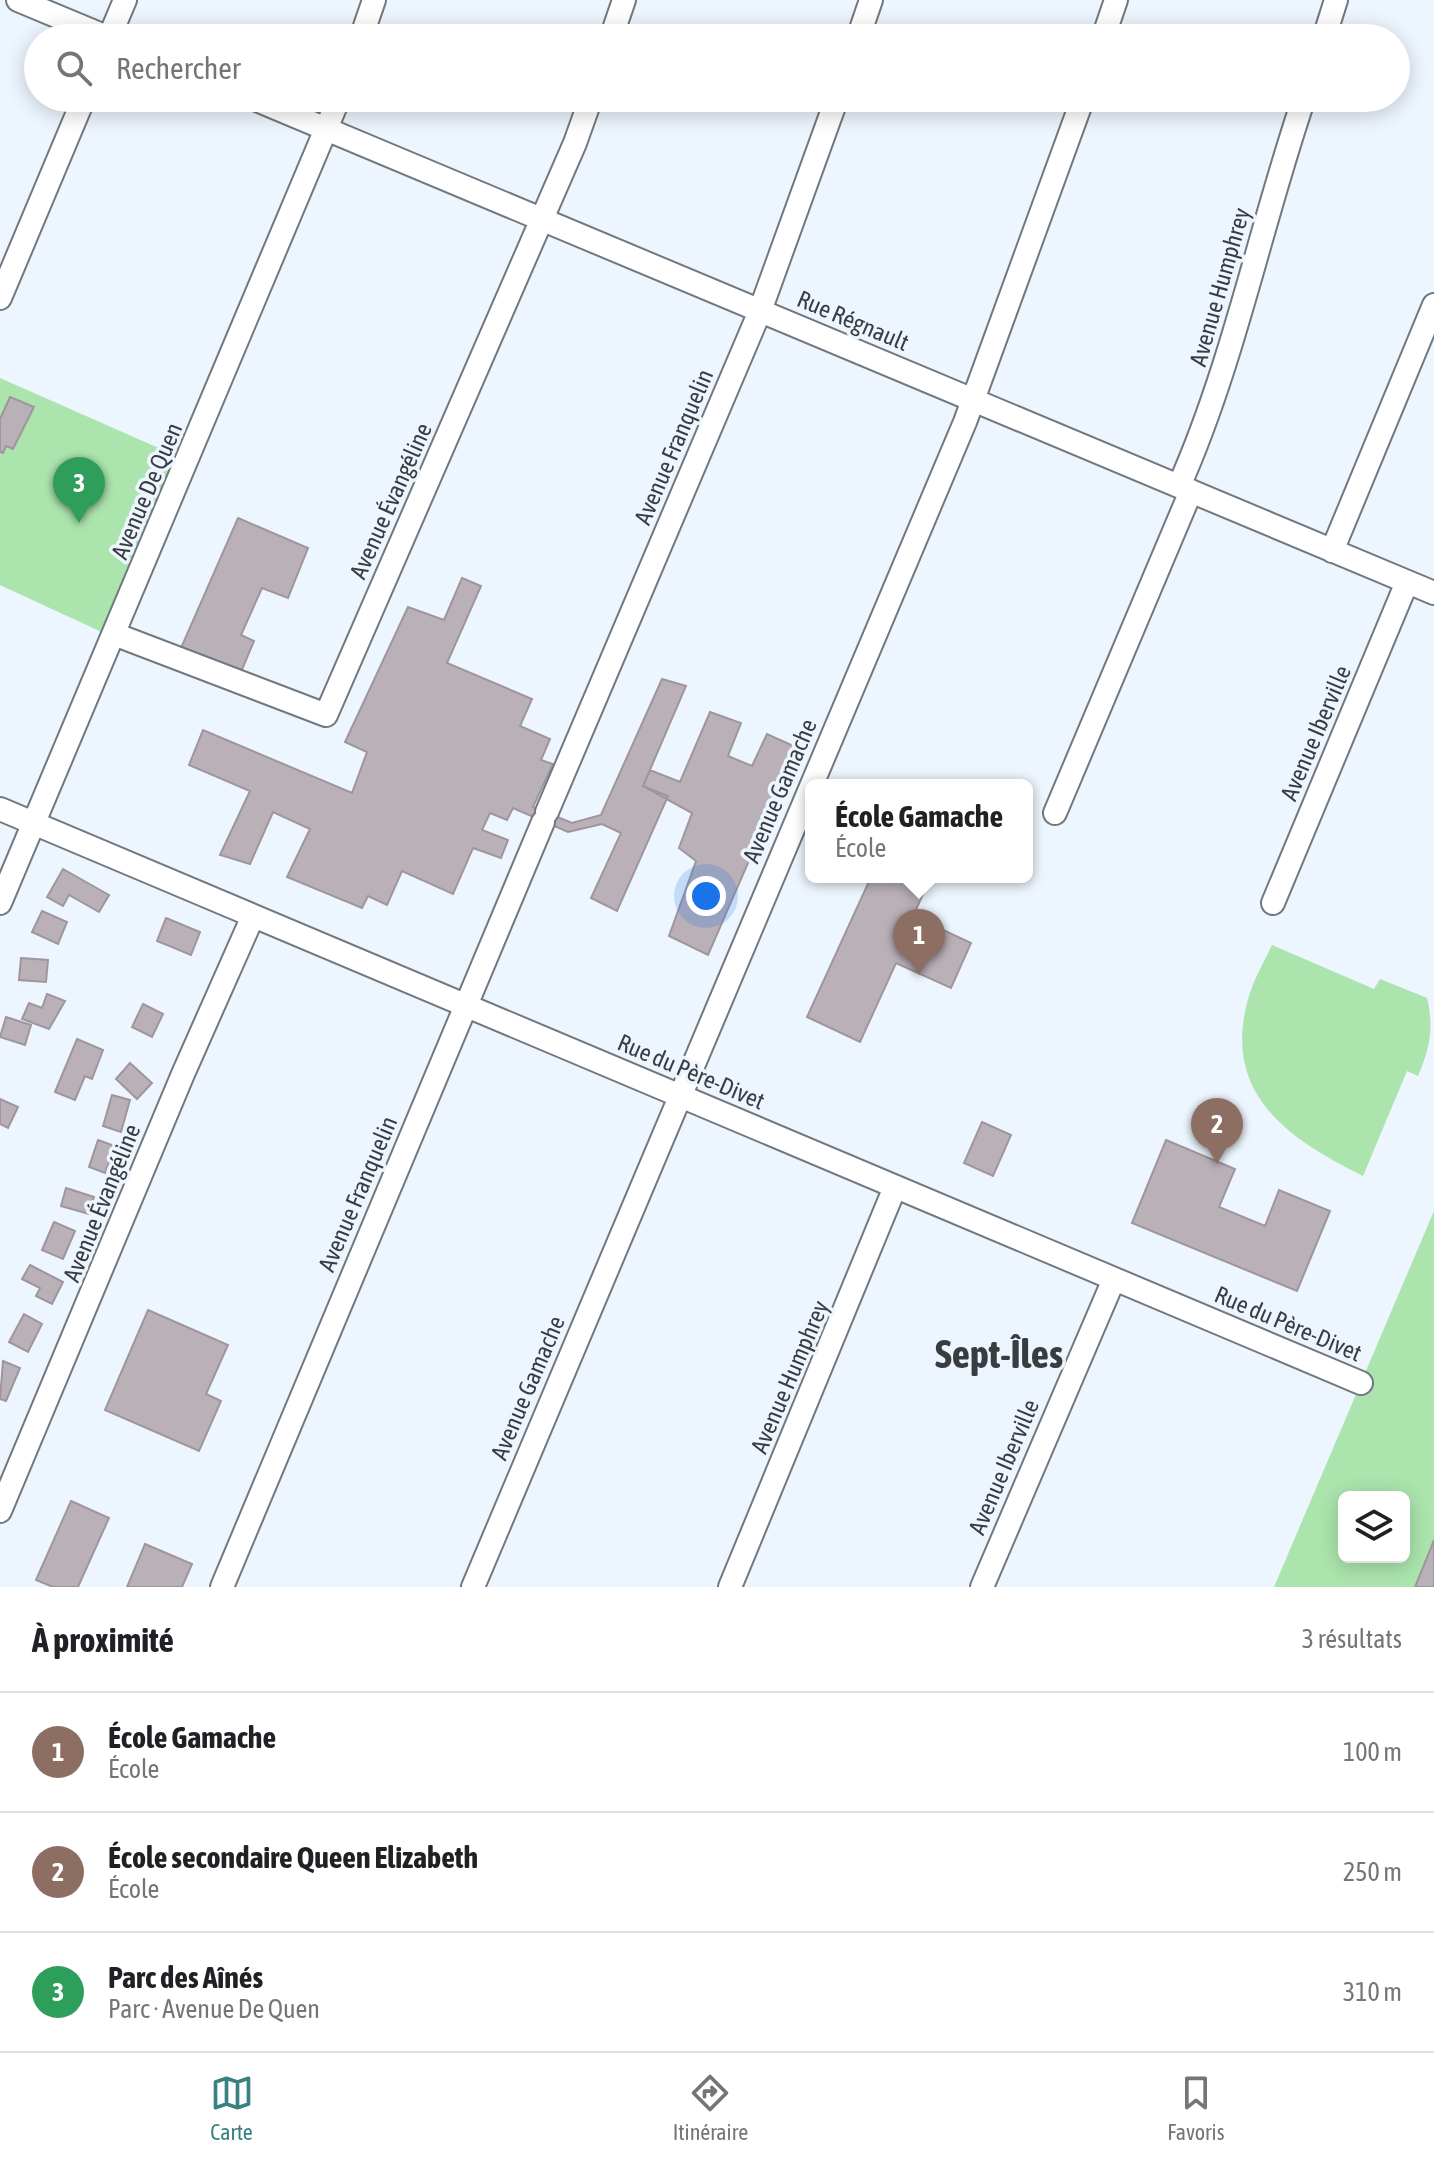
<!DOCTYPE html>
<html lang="fr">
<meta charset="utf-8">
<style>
:root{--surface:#fff;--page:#f6f6f6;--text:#202124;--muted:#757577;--line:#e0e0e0;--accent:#398181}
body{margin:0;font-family:"Asap Condensed",sans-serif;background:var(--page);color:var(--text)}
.controls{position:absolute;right:24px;bottom:24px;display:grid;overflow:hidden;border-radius:12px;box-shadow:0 4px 20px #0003}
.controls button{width:72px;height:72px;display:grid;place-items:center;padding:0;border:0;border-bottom:2px solid var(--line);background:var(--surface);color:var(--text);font:40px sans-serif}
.you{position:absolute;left:706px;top:896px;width:28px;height:28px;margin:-20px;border:6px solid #fff;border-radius:50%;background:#1a73e8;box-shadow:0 0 0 12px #1a73e833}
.badge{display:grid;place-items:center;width:52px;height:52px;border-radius:50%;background:var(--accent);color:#fff;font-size:26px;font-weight:700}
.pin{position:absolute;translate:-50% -66px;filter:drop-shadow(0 2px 4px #0008)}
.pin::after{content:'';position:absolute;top:42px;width:28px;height:24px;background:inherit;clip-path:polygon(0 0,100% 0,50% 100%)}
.popup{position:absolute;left:805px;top:779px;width:228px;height:104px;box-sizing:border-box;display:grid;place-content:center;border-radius:12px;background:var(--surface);filter:drop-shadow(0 2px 6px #0005);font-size:26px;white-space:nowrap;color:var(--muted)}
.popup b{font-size:30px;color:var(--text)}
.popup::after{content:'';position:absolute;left:50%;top:100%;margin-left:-16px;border:16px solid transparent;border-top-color:var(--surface)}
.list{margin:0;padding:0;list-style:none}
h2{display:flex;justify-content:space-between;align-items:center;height:104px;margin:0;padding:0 32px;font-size:34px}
h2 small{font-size:26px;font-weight:400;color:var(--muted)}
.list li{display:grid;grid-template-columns:52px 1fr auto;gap:24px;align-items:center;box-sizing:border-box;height:120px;padding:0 32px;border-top:2px solid var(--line)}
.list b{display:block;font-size:30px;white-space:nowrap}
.list p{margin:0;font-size:26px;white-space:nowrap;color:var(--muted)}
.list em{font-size:26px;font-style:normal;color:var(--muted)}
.icon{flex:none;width:44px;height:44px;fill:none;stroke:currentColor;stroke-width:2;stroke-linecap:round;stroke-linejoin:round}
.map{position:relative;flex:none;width:1434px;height:1587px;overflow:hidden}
.search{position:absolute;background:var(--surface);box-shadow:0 4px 20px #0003;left:24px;right:24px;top:24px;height:88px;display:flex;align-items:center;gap:20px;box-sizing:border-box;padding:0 28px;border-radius:44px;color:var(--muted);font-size:30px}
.sheet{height:464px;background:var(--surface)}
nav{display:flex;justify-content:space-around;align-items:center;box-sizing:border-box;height:112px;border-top:2px solid var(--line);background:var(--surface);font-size:22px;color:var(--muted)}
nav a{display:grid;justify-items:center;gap:4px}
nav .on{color:var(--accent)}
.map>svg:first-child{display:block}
.green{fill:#abe4ad;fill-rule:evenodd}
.building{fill:#bab0b8;stroke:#9f969d;stroke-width:2}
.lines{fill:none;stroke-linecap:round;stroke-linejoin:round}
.minor-casing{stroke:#717880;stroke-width:26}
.minor{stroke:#fff;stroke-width:22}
.labels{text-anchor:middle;stroke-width:7;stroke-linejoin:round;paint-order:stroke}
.street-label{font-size:24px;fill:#393d40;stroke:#edf5fe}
.town-label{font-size:40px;font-weight:bold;fill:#393d40;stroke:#edf5fe}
</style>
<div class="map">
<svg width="1434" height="1587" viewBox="0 0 1434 1587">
<rect width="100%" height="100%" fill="#edf5fe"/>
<path class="green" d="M0,378L188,461L106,634L0,585Z
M1272,945L1374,989L1380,979L1427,998C1434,1027 1430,1048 1418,1076L1407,1071L1363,1176C1288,1139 1220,1093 1249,996C1254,979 1264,962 1272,945Z
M1434,1211V1587H1274ZM1344,1497H1404V1557H1344Z"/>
<path class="building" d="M10,397L34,407L13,449L6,446L3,453L0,452V419Z
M238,518L308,548L288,598L262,588L241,635L254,641L241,672L181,648Z
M462,578L481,586L447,663L532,699L520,726L550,739L541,760L553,764L533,807L572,823L601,815L662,679L686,686L643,786L668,796L617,911L591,898L621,833L602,824L568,832L513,808L507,820L490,813L482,830L508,840L501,858L473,848L453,894L402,871L387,905L368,896L362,908L287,877L310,829L273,812L250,864L220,855L250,791L189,765L203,730L352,793L367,752L345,742L408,607L444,620Z
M710,712L741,723L728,756L752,766L767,734L798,748L708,955L669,936L696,861L679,848L692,813L643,786L650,770L680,782Z
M63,869L109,895L99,912L69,895L63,906L47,897Z
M871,877H931L913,916L971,943L951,988L896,963L860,1042L807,1017Z
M42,911L67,922L58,944L32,932Z
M166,918L200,932L191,955L157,941Z
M21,958L48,960L46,982L19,980Z
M47,994L65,1001L49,1029L22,1019L29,1003L42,1008Z
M143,1004L163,1014L152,1037L132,1027Z
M6,1017L31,1025L25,1045L0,1037Z
M77,1039L103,1050L92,1079L85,1076L75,1100L55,1092Z
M130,1063L152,1083L137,1099L116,1079Z
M112,1095L130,1100L121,1132L103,1126Z
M0,1099L18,1107L8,1128L0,1124Z
M982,1122L1011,1135L993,1176L964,1163Z
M98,1140L115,1146L105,1173L89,1167Z
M1166,1140L1235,1169L1219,1207L1265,1226L1279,1190L1330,1211L1297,1291L1132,1223Z
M66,1188L94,1197L89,1214L61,1206Z
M54,1222L75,1231L63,1259L42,1250Z
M30,1265L63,1282L52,1304L36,1296L40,1288L22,1279Z
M148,1310L228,1345L206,1394L221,1401L199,1451L105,1410Z
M24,1314L42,1324L28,1352L9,1342Z
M3,1361L20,1368L6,1401L0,1399Z
M71,1501L109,1518L78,1587H53L36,1580Z
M1434,1540V1587H1415Z
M145,1544L192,1564L182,1587H127Z"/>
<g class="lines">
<g class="minor-casing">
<path id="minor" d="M18,0L109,38
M109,38L125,0
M361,38L374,0
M611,38L624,0
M858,38L871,0
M1103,38L1116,0
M1324,38L1336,0
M252,98L1434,593
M0,298L84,98
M1179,486C1234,362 1260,227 1304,98
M1332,551L1434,305
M114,634L326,715L575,143L591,98
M0,809L1361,1383
M547,812L760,311L837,98
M1055,813L1191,491
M0,903L339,98
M1273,903L1407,582
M0,1511L183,1074L253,916
M222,1587L543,822
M473,1587L965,422L1083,98
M730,1587L895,1187
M982,1587L1114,1279"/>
</g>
<use href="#minor" class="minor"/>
</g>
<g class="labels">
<g class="street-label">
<text transform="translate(1220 287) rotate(-74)" y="8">Avenue Humphrey</text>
<text transform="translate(853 321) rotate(23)" y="8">Rue Régnault</text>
<text transform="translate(674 447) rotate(-67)" y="8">Avenue Franquelin</text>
<text transform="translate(147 491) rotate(-67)" y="8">Avenue De Quen</text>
<text transform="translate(391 501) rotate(-66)" y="8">Avenue Évangéline</text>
<text transform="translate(1316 733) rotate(-67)" y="8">Avenue Iberville</text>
<text transform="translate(780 791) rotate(-67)" y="8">Avenue Gamache</text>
<text transform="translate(691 1072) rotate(23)" y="8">Rue du Père-Divet</text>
<text transform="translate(358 1194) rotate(-67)" y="8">Avenue Franquelin</text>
<text transform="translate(102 1203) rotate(-68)" y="8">Avenue Évangéline</text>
<text transform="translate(1288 1324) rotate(23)" y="8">Rue du Père-Divet</text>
<text transform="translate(790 1377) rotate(-67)" y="8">Avenue Humphrey</text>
<text transform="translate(528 1388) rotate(-67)" y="8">Avenue Gamache</text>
<text transform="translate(1004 1467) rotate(-67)" y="8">Avenue Iberville</text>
</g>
<g class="town-label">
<text x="999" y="1368">Sept-Îles</text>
</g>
</g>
</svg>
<div class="controls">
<button><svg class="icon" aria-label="layers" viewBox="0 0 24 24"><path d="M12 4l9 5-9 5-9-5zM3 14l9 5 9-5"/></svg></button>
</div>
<div class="you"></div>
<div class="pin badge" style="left:919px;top:975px;background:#8d6e63">1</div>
<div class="popup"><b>École Gamache</b>École</div>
<div class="pin badge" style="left:1217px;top:1164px;background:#8d6e63">2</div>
<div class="pin badge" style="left:79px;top:523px;background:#2e9e5b">3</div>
<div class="search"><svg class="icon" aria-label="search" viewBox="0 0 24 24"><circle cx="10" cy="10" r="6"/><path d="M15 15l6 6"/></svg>Rechercher</div>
</div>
<section class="sheet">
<h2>À proximité<small>3 résultats</small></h2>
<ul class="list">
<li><span class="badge" style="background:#8d6e63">1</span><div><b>École Gamache</b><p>École</p></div><em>100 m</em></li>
<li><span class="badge" style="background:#8d6e63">2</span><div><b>École secondaire Queen Elizabeth</b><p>École</p></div><em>250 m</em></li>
<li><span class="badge" style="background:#2e9e5b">3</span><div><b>Parc des Aînés</b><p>Parc · Avenue De Quen</p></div><em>310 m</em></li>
</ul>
</section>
<nav>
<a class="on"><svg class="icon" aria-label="map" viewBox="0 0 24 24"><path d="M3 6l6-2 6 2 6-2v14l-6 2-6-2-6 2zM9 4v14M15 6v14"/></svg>Carte</a>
<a><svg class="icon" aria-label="directions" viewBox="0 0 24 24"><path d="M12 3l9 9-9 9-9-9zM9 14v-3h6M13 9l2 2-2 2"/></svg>Itinéraire</a>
<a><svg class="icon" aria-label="saved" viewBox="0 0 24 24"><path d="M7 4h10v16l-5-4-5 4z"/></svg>Favoris</a>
</nav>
